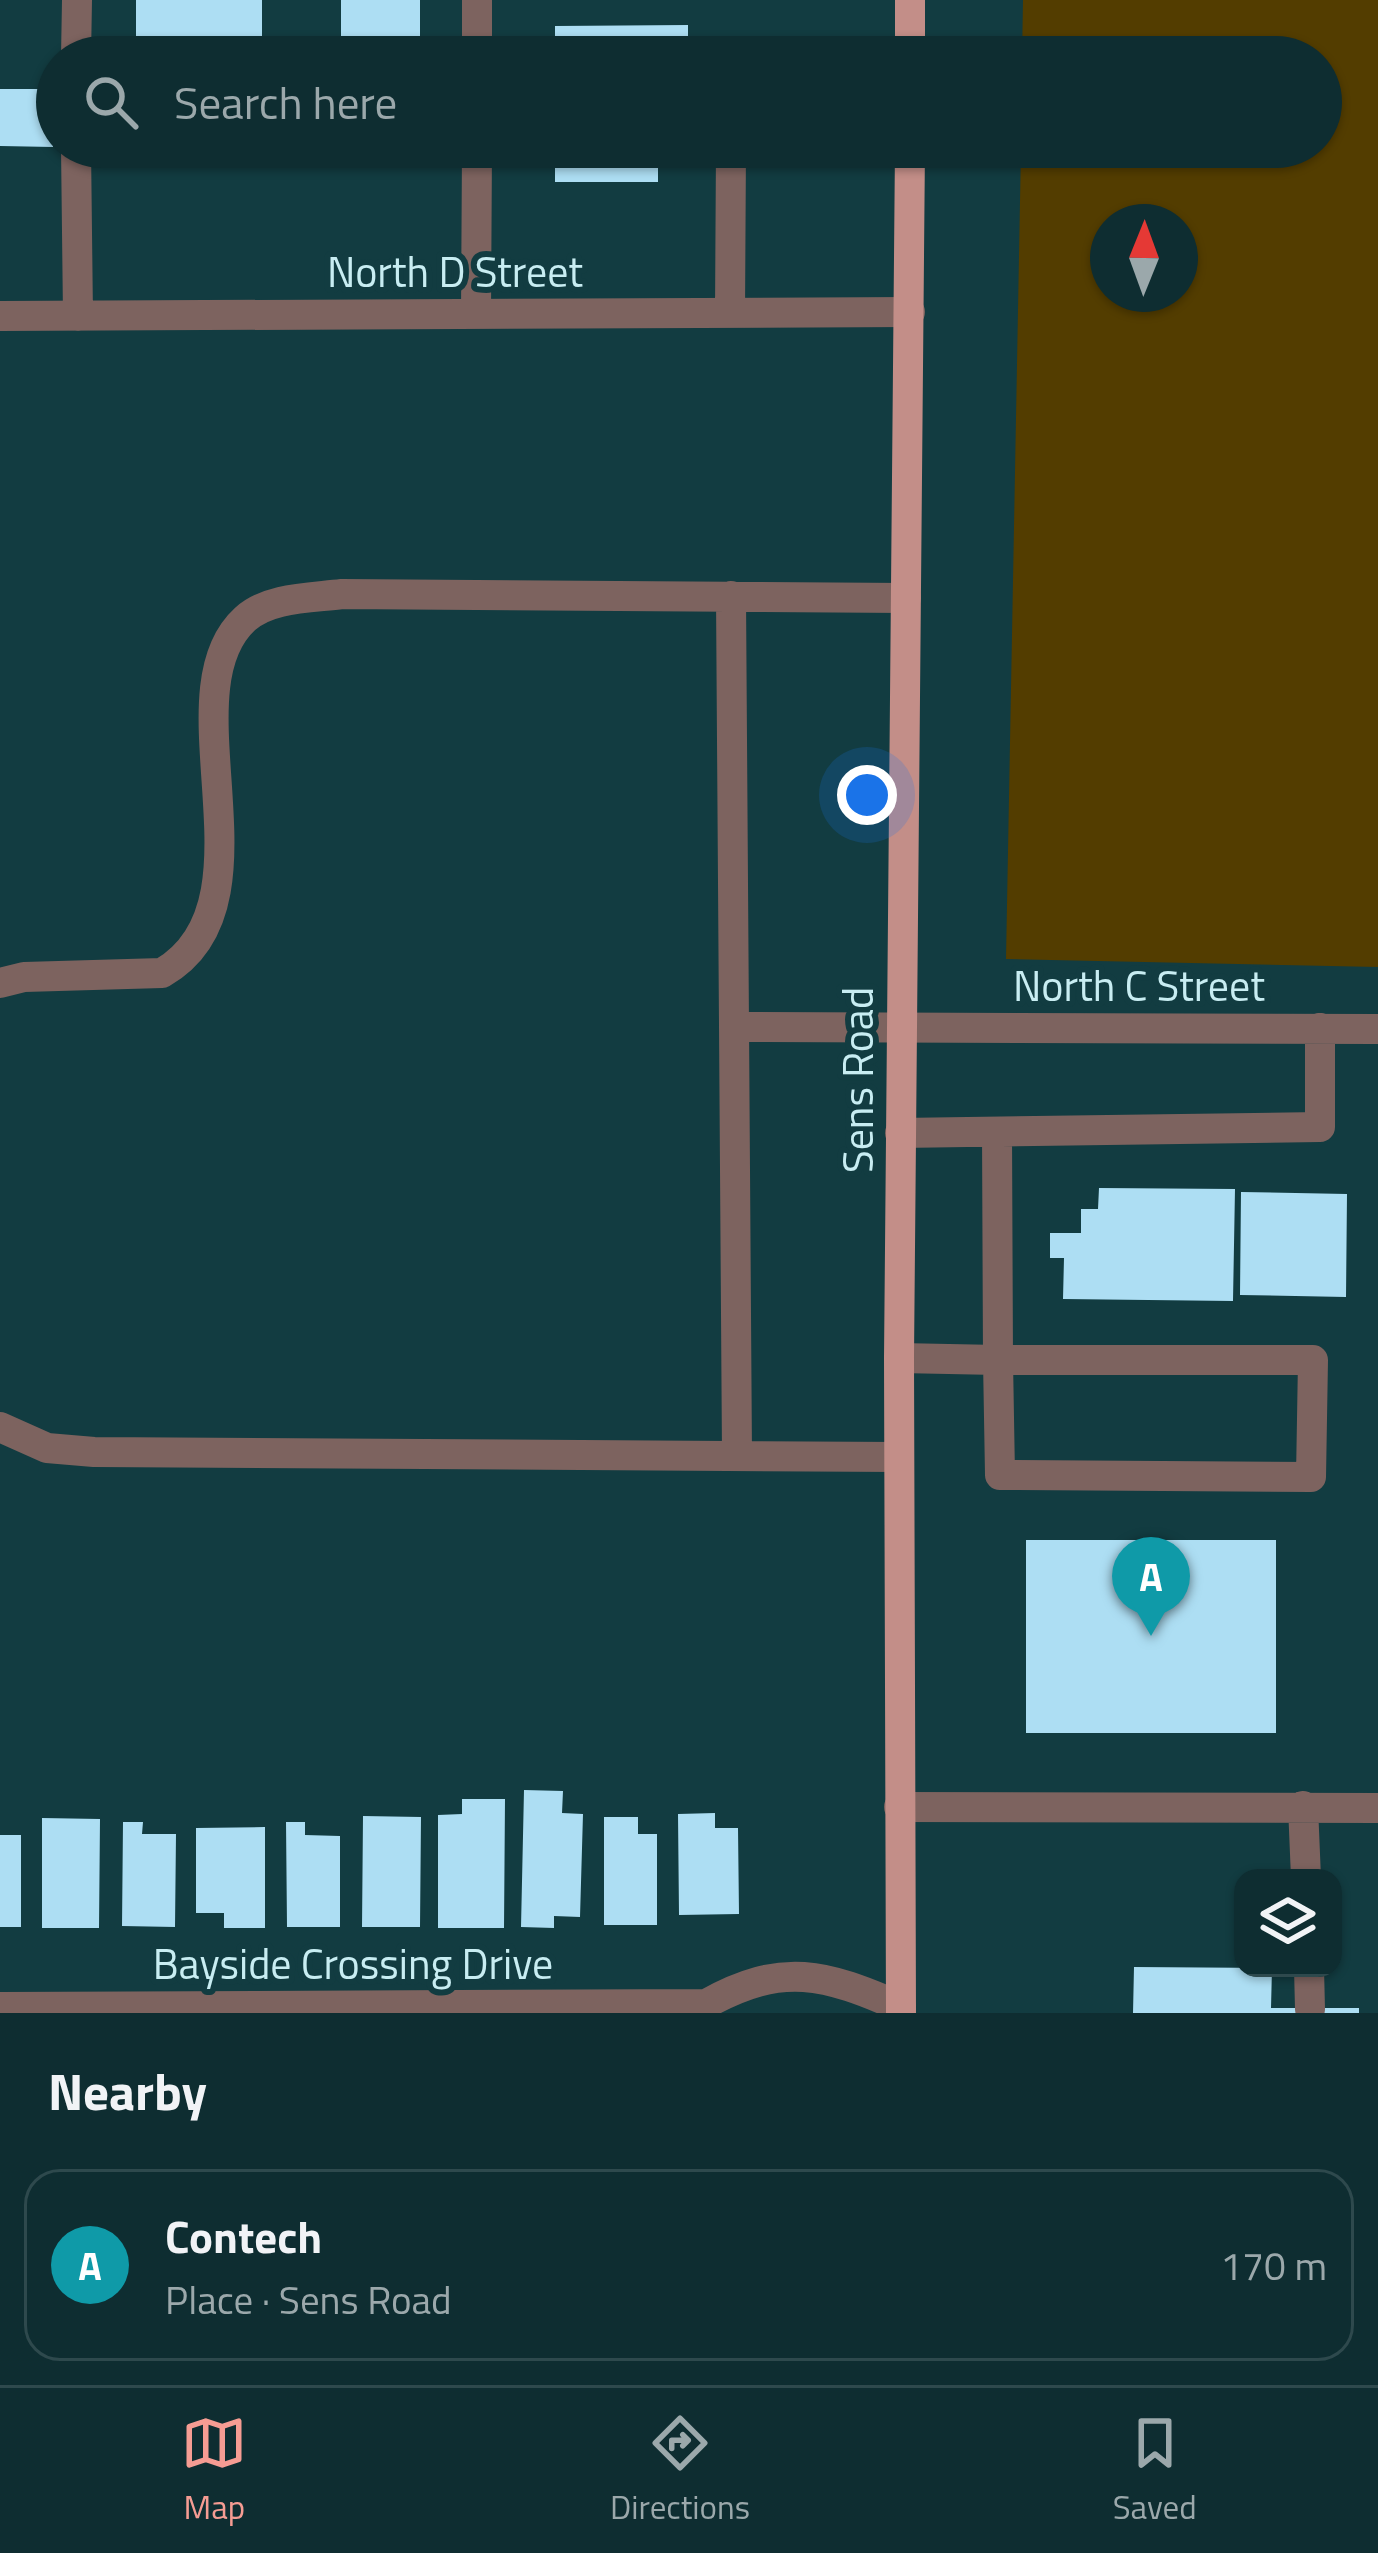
<!DOCTYPE html>
<meta charset="utf-8">
<style>
:root{--surface:#0e2d31;--page:#1c393d;--text:#f1f3f6;--muted:#9ba8ab;--line:#2e494d;--accent:#f59c93}
body{margin:0;font-family:"Titillium Web",sans-serif;background:var(--page);color:var(--text)}
.controls{position:absolute;right:36px;bottom:36px;display:grid;overflow:hidden;border-radius:24px;box-shadow:0 3px 9px #0004}
.controls button{width:108px;height:108px;display:grid;place-items:center;padding:0;border:0;border-bottom:3px solid var(--line);background:var(--surface);color:var(--text);font:60px sans-serif}
.compass{position:absolute;left:1090px;top:204px;width:108px;height:108px;border-radius:50%;background:var(--surface);box-shadow:0 3px 9px #0004;rotate:1deg}
.you{position:absolute;left:867px;top:795px;width:42px;height:42px;margin:-30px;border:9px solid #fff;border-radius:50%;background:#1a73e8;box-shadow:0 0 0 18px #1a73e833}
.badge{display:grid;place-items:center;width:78px;height:78px;border-radius:50%;background:var(--accent);color:#fff;font-size:39px;font-weight:700}
.pin{position:absolute;translate:-50% -99px;filter:drop-shadow(0 3px 6px #0008)}
.pin::after{content:'';position:absolute;top:63px;width:42px;height:36px;background:inherit;clip-path:polygon(0 0,100% 0,50% 100%)}
.list{margin:0;padding:0;list-style:none}
h2{display:flex;justify-content:space-between;align-items:center;height:156px;margin:0;padding:0 48px;font-size:51px}
h2 small{font-size:39px;font-weight:400;color:var(--muted)}
.list li{display:grid;grid-template-columns:78px 1fr auto;gap:36px;align-items:center;box-sizing:border-box;height:192px;margin:0 24px 24px;padding:0 24px;border:3px solid var(--line);border-radius:36px}
.list b{display:block;font-size:45px;white-space:nowrap}
.list p{margin:0;font-size:39px;white-space:nowrap;color:var(--muted)}
.list em{font-size:39px;font-style:normal;color:var(--muted)}
.icon{flex:none;width:66px;height:66px;fill:none;stroke:currentColor;stroke-width:2;stroke-linecap:round;stroke-linejoin:round}
.map{position:relative;flex:none;width:1378px;height:2013px;overflow:hidden}
.search{position:absolute;background:var(--surface);box-shadow:0 3px 9px #0004;left:36px;right:36px;top:36px;height:132px;display:flex;align-items:center;gap:30px;box-sizing:border-box;padding:0 42px;border-radius:66px;color:var(--muted);font-size:45px}
.sheet{height:372px;background:var(--surface)}
nav{display:flex;justify-content:space-around;align-items:center;box-sizing:border-box;height:168px;border-top:3px solid var(--line);background:var(--surface);font-size:33px;color:var(--muted)}
nav a{display:grid;justify-items:center;gap:6px}
nav .on{color:var(--accent)}
.map>svg:first-child{display:block}
.green{fill:#533d00;fill-rule:evenodd}
.building{fill:#addef3}
.lines{fill:none;stroke-linecap:round;stroke-linejoin:round}
.minor{stroke:#7d635f;stroke-width:30}
.major{stroke:#c38e88;stroke-width:30}
.labels{text-anchor:middle;stroke-width:12;stroke-linejoin:round;paint-order:stroke}
.street-label{font-size:42px;fill:#c8edf2;stroke:#123c41}
</style>
<div class="map">
<svg width="1378" height="2013" viewBox="0 0 1378 2013">
<rect width="100%" height="100%" fill="#123c41"/>
<path class="green" d="M1023,0H1378V967L1006,959L1021,147H1321V57H1022ZM1108,222H1180V294H1108Z"/>
<path class="building" d="M136,0H262V57H136Z
M341,0H420V57H341Z
M688,25V57H555V26Z
M0,89H53V147L0,146Z
M136,147H262V152H136Z
M555,147H658V182H555Z
M1099,1188L1235,1189L1233,1301L1063,1299L1064,1258H1050V1233H1081V1209H1098Z
M1241,1192L1347,1194L1346,1297L1240,1295Z
M1026,1540H1276V1733H1026Z
M524,1790L563,1791L562,1813L583,1814L580,1917L554,1916V1928L521,1927Z
M462,1799H505L504,1928H438V1815L462,1814Z
M715,1813V1828H738L739,1914L679,1915L678,1814Z
M363,1816L421,1817L420,1927H362Z
M604,1817H638V1834H657V1925H604Z
M42,1818L100,1819L99,1928H42Z
M123,1822H143L142,1834H176L175,1927L122,1926Z
M286,1822H305V1835L340,1836V1927H287Z
M265,1827V1928H224V1913H196V1828Z
M0,1835H21V1927H0Z
M1134,1967L1272,1968L1271,2008H1359V2013H1133Z"/>
<g class="lines">
<path class="minor" d="M76,57L77,0
M477,57V0
M76,147L78,316
M730,313L731,147
M476,314L477,147
M0,316L910,312
M731,596L737,1456
M0,983L24,977L162,973C282,904 163,694 245,619C269,597 311,598 342,594L906,598
M734,1027L1378,1029
M900,1133L1320,1127V1028
M899,1358L998,1360L997,1132
M998,1360H1313L1311,1477L1000,1475Z
M0,1427L47,1448L94,1452L898,1457
M1303,1806L1306,1878
M899,1807L1378,1808
M1309,1968L1310,2009
M0,2007L706,2004C783,1961 825,1974 901,2007"/>
<path class="major" d="M910,57V0
M901,2013L899,1358L910,147"/>
</g>
<g class="labels">
<g class="street-label">
<text x="455" y="287">North D Street</text>
<text x="1139" y="1001">North C Street</text>
<text transform="translate(858 1080) rotate(-90)" y="15">Sens Road</text>
<text x="353" y="1979">Bayside Crossing Drive</text>
</g>
</g>
</svg>
<div class="controls">
<button><svg class="icon" aria-label="layers" viewBox="0 0 24 24"><path d="M12 4l9 5-9 5-9-5zM3 14l9 5 9-5"/></svg></button>
</div>
<svg class="compass" viewBox="-18 -18 36 36"><path d="M0-13l5 13h-10z" fill="#e53935"/><path d="M0 13l5-13h-10z" fill="#9ba8ab"/></svg>
<div class="you"></div>
<div class="pin badge" style="left:1151px;top:1636px;background:#0f9aa8">A</div>
<div class="search"><svg class="icon" aria-label="search" viewBox="0 0 24 24"><circle cx="10" cy="10" r="6"/><path d="M15 15l6 6"/></svg>Search here</div>
</div>
<section class="sheet">
<h2>Nearby<small></small></h2>
<ul class="list">
<li><span class="badge" style="background:#0f9aa8">A</span><div><b>Contech</b><p>Place · Sens Road</p></div><em>170 m</em></li>
</ul>
</section>
<nav>
<a class="on"><svg class="icon" aria-label="map" viewBox="0 0 24 24"><path d="M3 6l6-2 6 2 6-2v14l-6 2-6-2-6 2zM9 4v14M15 6v14"/></svg>Map</a>
<a><svg class="icon" aria-label="directions" viewBox="0 0 24 24"><path d="M12 3l9 9-9 9-9-9zM9 14v-3h6M13 9l2 2-2 2"/></svg>Directions</a>
<a><svg class="icon" aria-label="saved" viewBox="0 0 24 24"><path d="M7 4h10v16l-5-4-5 4z"/></svg>Saved</a>
</nav>
